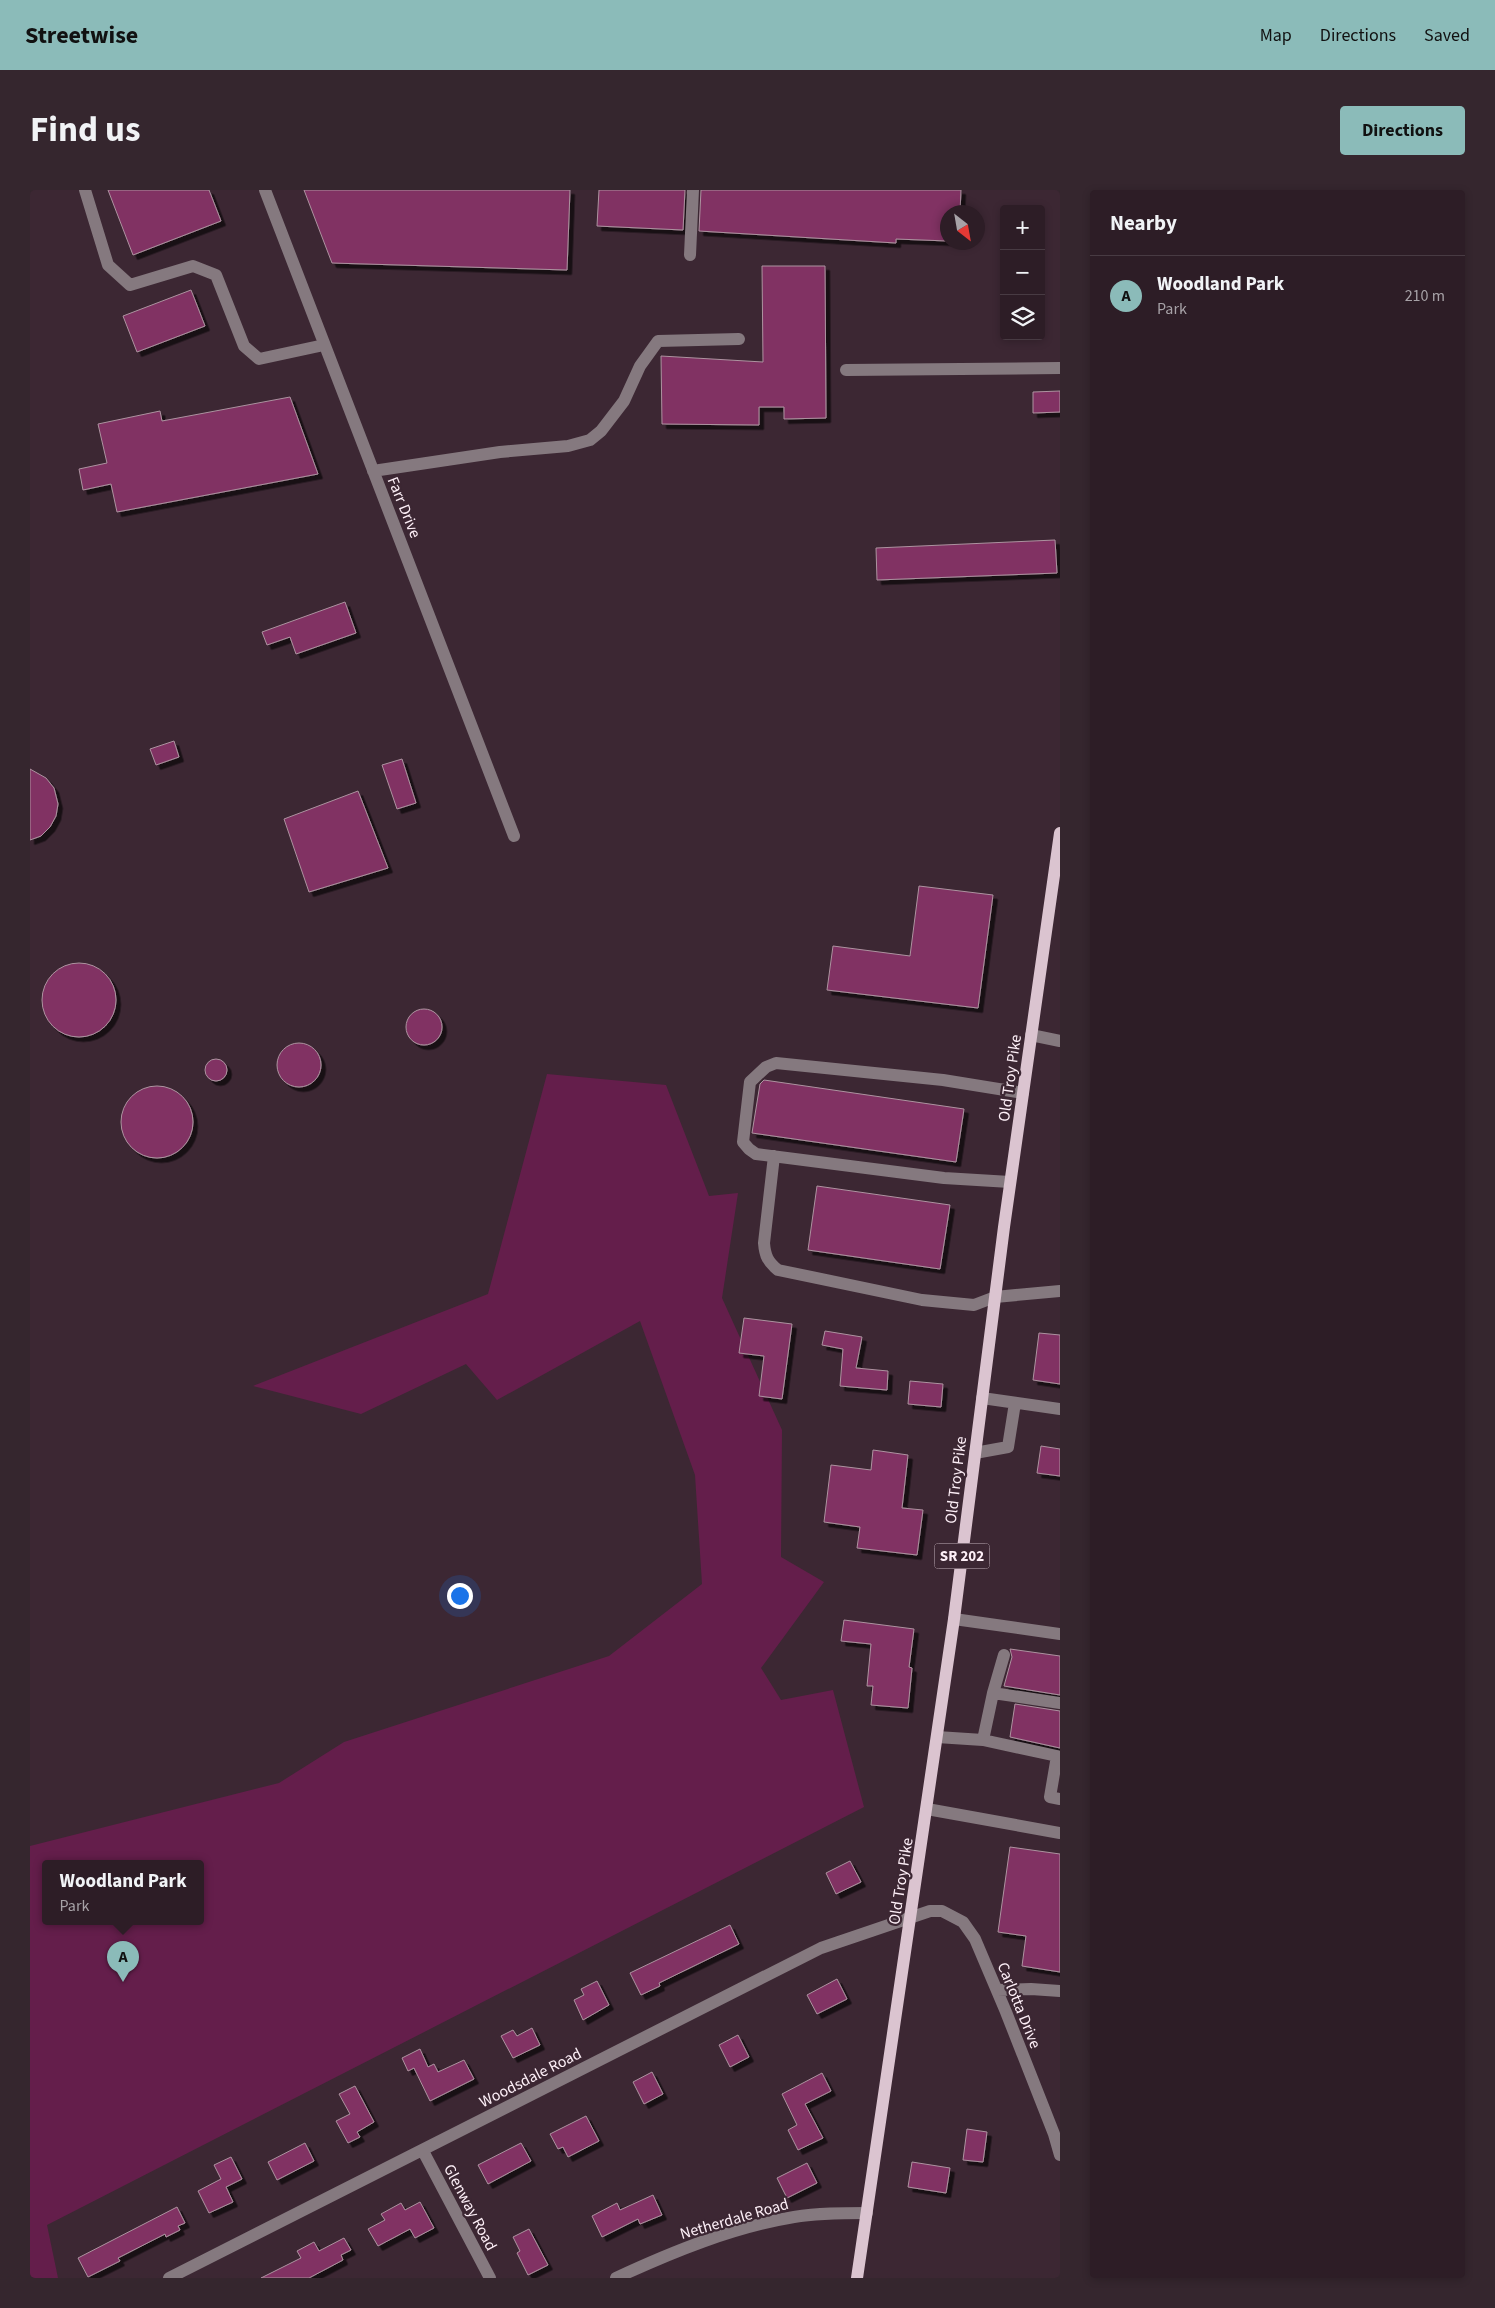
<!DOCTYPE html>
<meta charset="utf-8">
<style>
:root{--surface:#2d1d26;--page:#35262e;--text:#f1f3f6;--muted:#a7a2a7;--line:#483b43;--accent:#8bbbb9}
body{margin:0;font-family:"Source Sans 3",sans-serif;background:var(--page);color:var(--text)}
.controls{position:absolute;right:15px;top:15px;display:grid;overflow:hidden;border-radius:5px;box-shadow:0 2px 8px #0003}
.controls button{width:45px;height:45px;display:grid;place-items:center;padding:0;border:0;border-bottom:1px solid var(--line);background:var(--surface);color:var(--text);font:25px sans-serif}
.compass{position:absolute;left:910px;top:15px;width:45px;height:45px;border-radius:50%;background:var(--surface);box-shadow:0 2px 8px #0003;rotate:149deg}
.you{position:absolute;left:429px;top:1405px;width:18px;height:18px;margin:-12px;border:4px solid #fff;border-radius:50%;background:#1a73e8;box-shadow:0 0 0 8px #1a73e833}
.badge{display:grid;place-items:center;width:32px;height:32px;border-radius:50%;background:var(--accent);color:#111;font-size:16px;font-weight:700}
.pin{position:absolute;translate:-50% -41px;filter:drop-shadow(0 1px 2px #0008)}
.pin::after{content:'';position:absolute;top:26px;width:18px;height:15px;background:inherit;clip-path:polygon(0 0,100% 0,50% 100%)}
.popup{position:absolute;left:12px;top:1670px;width:162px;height:65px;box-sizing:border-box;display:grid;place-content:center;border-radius:5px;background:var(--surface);filter:drop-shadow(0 1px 4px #0005);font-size:16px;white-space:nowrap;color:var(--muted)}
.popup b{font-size:19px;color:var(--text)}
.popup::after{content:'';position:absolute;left:50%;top:100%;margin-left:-10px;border:10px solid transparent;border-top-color:var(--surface)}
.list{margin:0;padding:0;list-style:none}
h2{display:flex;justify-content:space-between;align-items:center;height:65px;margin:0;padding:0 20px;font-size:21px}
h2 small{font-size:16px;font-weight:400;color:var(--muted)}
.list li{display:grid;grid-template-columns:32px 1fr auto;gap:15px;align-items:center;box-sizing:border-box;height:80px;padding:0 20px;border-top:1px solid var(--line)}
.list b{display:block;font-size:19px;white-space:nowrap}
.list p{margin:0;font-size:16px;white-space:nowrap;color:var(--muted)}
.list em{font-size:16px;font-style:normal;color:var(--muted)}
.icon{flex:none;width:28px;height:28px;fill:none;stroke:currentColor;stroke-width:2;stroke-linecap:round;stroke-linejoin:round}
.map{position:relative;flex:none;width:1030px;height:2088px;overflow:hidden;border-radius:5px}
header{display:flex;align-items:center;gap:30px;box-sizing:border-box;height:70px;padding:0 25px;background:var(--accent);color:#111}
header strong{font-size:24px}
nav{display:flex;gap:28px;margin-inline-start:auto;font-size:18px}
.intro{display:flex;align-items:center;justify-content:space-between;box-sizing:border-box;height:120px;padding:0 30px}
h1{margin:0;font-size:35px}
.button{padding:12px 22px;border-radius:5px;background:var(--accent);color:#111;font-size:18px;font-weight:700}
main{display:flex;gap:30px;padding:0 30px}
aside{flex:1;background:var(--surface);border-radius:5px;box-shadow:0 2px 8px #0003}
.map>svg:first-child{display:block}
.green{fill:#641e4b;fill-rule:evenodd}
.building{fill:#813263;stroke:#ad93a0;filter:url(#shadow)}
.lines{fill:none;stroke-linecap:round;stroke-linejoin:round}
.minor{stroke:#85797f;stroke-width:12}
.major{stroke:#dbc4d0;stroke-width:12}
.labels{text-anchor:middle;stroke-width:4.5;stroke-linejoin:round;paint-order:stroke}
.shield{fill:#3c2733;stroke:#c3b3bc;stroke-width:1}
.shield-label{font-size:15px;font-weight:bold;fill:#fdeff7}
.street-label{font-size:16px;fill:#fdeff7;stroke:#3c2733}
</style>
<header>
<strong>Streetwise</strong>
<nav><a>Map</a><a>Directions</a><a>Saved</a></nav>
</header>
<div class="intro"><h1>Find us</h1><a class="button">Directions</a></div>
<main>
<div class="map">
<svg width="1030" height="2088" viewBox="0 0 1030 2088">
<defs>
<filter id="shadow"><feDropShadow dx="4.5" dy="4.5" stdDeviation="0" flood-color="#0009"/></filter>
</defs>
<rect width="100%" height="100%" fill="#3c2733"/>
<path class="green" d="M517,884L636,895L679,1006L708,1003L692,1108L752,1240L751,1367L794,1392L731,1478L751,1510L803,1500L834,1617L17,2035L28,2088H0V1656L249,1593L314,1552L579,1466L672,1394L665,1285L610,1131L467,1210L436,1174L331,1224L223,1196L458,1104ZM16,1673H170V1731H16Z"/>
<path class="building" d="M78,0H179L191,31L103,65Z
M274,0H540L537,80L302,73Z
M569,0H655L653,40L567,36Z
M671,0H931L930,22H918V51L866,49V53L669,41Z
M732,76H795L796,228L754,229V217H729V235L632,234L631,166L733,172Z
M161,100L175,136L107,162L93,126Z
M1030,201V222L1003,223V202Z
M260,207L288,284L87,322L81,294L53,300L49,279L77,273L68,234L130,221L132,231Z
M1025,350L1027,383L847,390L846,358Z
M315,412L326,443L266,464L260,447L237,455L232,442Z
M144,551L149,567L126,575L120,559Z
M372,569L386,613L367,619L352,575Z
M0,579L16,588L24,598L28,614L26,626L20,637L11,646L0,650Z
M328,601L358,678L279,702L254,629Z
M889,696L963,705L948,818L797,800L803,756L880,766Z
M12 810a37 37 0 1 1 74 0a37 37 0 1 1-74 0Z
M376 837a18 18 0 1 1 36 0a18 18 0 1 1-36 0Z
M247 875a22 22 0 1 1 44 0a22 22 0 1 1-44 0Z
M175 880a11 11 0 1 1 22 0a11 11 0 1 1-22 0Z
M734,890L934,919L926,972L722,943L730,894Z
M91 932a36 36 0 1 1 72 0a36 36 0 1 1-72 0Z
M787,996L920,1015L910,1079L778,1060Z
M714,1128L762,1134L752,1209L729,1206L734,1166L709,1163Z
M795,1141L832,1147L826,1178L858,1181L857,1200L810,1196L813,1159L792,1155Z
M1009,1143L1030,1145V1194L1003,1190Z
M880,1191L913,1194L911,1217L878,1214Z
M1011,1256L1030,1259V1286L1007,1283Z
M843,1260L878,1265L872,1318L893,1320L887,1365L827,1358L830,1337L794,1332L801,1275L841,1280Z
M814,1430L884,1439L879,1477L882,1478L878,1518L841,1515L843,1496H837L841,1454L811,1451Z
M980,1459L1030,1466V1505L974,1496L982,1467Z
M985,1514L1030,1521V1558L980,1547Z
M980,1657L1030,1664V1782L992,1776L996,1746L968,1742Z
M820,1671L831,1692L806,1704L796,1683Z
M700,1735L709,1754L629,1793L630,1796L611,1805L600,1783Z
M807,1789L817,1809L787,1824L777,1805Z
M567,1791L579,1815L553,1830L544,1810L554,1805L551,1799Z
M502,1838L510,1855L483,1868L471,1846L483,1840L487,1846Z
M708,1845L719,1867L700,1877L689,1855Z
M390,1859L398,1877L404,1874L408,1882L434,1870L444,1889L400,1911L384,1878L378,1881L372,1868Z
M622,1882L633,1904L614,1914L603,1892Z
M792,1883L801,1901L775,1914L793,1948L768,1960L758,1940L767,1935L752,1904Z
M325,1896L344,1932L327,1942L330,1947L318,1953L306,1931L320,1924L309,1904Z
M556,1926L569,1951L538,1967L533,1957L528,1959L520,1944Z
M937,1939L957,1942L953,1972L933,1970Z
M275,1953L284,1971L247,1990L238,1972Z
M491,1953L501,1971L458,1994L448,1975Z
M201,1967L212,1989L196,1997L203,2012L179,2023L168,2001L191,1989L184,1975Z
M882,1972L920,1978L916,2003L878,1997Z
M777,1973L787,1993L757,2008L747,1988Z
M623,2005L632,2025L610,2034L608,2029L572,2047L562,2026L587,2013L590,2020Z
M390,2012L404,2038L385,2048L380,2039L348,2056L338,2039L355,2030L351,2024L371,2013L375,2020Z
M147,2017L155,2033L148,2036L150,2040L136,2047L135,2044L88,2068L90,2071L58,2087L48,2068Z
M499,2039L518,2075L498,2085L487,2063L490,2061L483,2047Z
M314,2048L321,2060L311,2065L313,2070L279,2088H231L271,2068L267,2061L284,2052L289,2061Z"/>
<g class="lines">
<path class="minor" d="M55,0L78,75L100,95L163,76L186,85L214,156L229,169L294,155
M235,0L484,646
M660,65L663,0
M816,180L1030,178
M343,281L470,262L538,256L560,250L571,241L594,211L610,176L628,151L709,149
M1001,845L1030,851
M744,966L734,1053C735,1066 738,1072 748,1080L892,1110L944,1115L965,1107L1030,1101
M980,992L914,988L726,964L719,959L713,952L720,892L736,877L746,873L913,890L993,903
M952,1208L1030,1219
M945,1263L978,1257L985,1213
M924,1429L1030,1444
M963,1503L974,1465
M907,1547L953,1550L963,1503L1030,1513
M953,1550L1027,1566
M1030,1567L1027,1566L1020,1607L1030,1609
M897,1619L1030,1643
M967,1800L1001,1799L1030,1801
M393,1961L460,2088
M139,2088L791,1758L900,1721H912L933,1732L945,1749L976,1822L1024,1944L1030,1965
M586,2088C642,2062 703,2037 764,2027C788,2023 812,2023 837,2023"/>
<path class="major" d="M827,2088L924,1429L974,1037L1030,643"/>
</g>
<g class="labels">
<rect class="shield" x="904.5" y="1353.5" width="55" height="25" rx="4"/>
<g class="shield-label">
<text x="932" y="1371">SR 202</text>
</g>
<g class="street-label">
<text transform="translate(375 317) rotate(68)" y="6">Farr Drive</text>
<text transform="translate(979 888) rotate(-82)" y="6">Old Troy Pike</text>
<text transform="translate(925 1290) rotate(-83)" y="6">Old Troy Pike</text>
<text transform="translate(870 1691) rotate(-81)" y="6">Old Troy Pike</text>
<text transform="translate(990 1815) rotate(68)" y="6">Carlotta Drive</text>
<text transform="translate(500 1887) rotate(-27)" y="6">Woodsdale Road</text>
<text transform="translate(441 2017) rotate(62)" y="6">Glenway Road</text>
<text transform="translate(704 2028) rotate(-16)" y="6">Netherdale Road</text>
</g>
</g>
</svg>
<div class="controls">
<button>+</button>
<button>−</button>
<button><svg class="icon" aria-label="layers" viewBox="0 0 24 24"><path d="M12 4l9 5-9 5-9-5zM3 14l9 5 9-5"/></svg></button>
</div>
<svg class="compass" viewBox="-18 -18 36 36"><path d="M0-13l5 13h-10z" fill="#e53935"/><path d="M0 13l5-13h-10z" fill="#a7a2a7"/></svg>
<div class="you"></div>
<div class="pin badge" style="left:93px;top:1792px">A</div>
<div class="popup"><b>Woodland Park</b>Park</div>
</div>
<aside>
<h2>Nearby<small></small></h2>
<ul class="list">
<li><span class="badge">A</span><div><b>Woodland Park</b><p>Park</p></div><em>210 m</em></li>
</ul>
</aside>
</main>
